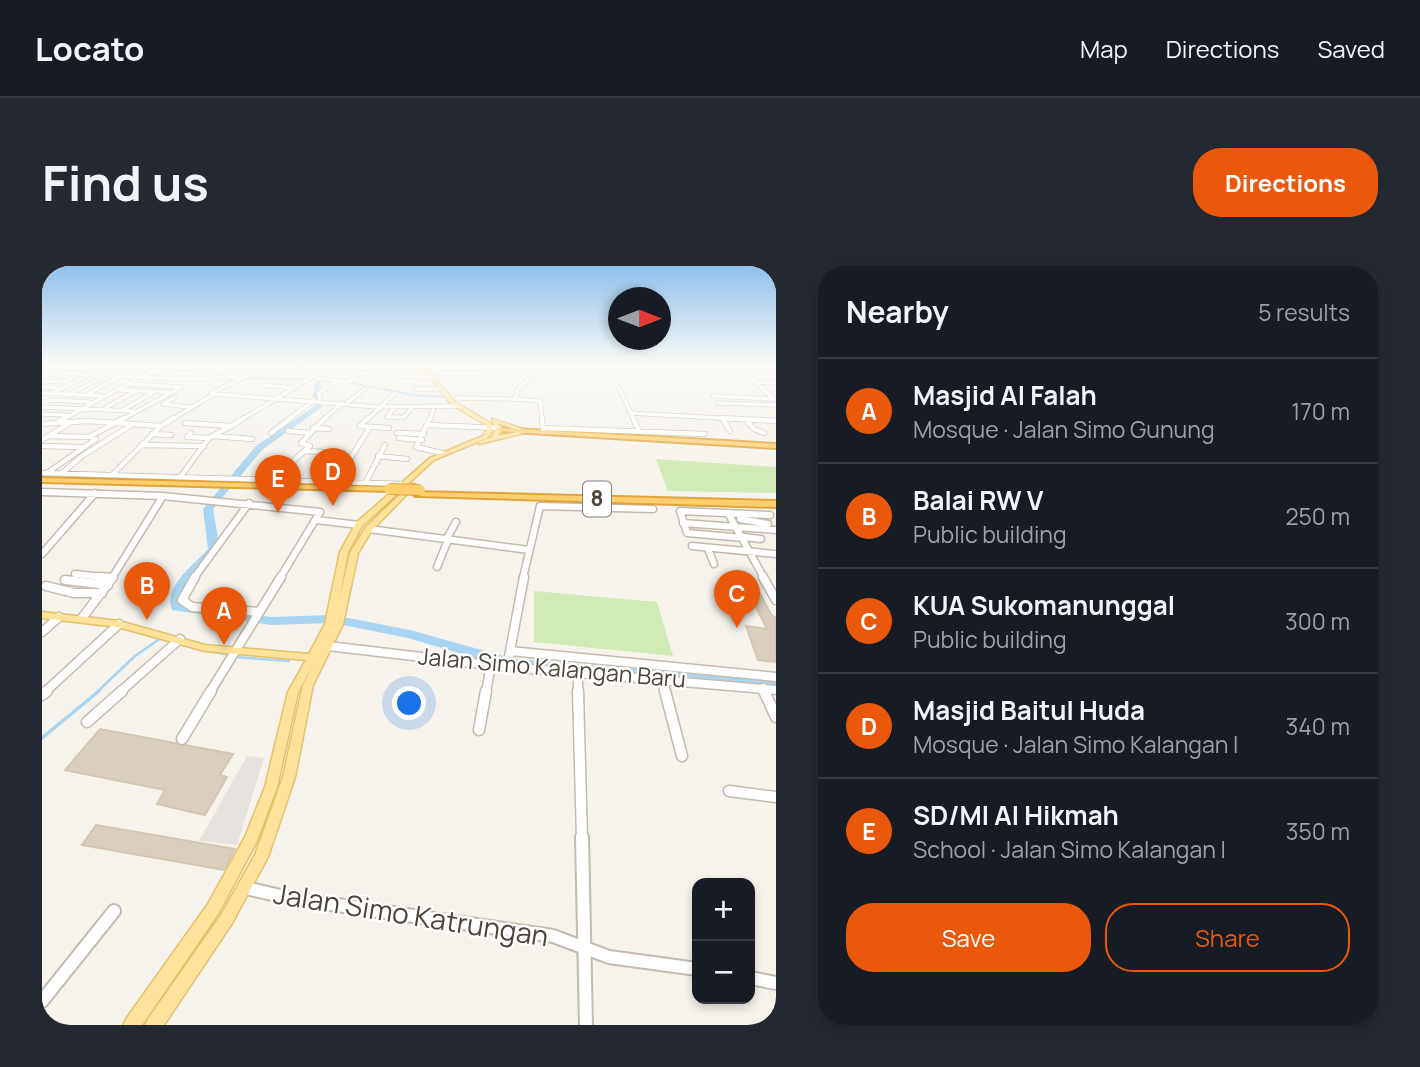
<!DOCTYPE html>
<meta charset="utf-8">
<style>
:root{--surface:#171b24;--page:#242831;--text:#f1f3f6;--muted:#9ea1a6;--line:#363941;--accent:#ea580c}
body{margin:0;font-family:Manrope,sans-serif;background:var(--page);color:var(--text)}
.controls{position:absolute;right:21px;bottom:21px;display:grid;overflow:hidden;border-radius:14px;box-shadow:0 4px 10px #0003}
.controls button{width:63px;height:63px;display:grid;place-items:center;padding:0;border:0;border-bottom:2px solid var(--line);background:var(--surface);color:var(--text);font:35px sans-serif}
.compass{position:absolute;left:566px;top:21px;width:63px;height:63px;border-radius:50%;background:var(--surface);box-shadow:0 4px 10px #0003;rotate:90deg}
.you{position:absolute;left:368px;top:438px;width:24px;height:24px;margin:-18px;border:5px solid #fff;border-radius:50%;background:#1a73e8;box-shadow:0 0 0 10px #1a73e833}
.badge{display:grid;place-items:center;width:46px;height:46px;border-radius:50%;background:var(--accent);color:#fff;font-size:23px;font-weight:700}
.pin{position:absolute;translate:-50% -58px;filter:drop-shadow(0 2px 4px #0008)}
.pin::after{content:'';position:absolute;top:37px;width:24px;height:21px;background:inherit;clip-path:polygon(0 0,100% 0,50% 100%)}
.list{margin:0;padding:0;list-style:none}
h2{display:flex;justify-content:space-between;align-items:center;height:91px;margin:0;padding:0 28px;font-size:30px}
h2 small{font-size:23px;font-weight:400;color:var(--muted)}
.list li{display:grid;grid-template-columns:46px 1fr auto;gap:21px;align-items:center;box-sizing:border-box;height:105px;padding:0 28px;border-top:2px solid var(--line)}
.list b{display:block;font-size:26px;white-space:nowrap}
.list p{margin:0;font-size:23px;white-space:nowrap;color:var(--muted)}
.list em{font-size:23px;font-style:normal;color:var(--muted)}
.actions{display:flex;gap:14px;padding:21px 28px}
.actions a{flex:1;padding:16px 0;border:2px solid var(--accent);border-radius:28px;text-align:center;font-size:24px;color:var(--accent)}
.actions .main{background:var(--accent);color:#fff}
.map{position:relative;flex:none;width:734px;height:759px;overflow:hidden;border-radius:28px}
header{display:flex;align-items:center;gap:42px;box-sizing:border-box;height:98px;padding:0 35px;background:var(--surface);border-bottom:2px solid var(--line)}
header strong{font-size:33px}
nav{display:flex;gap:38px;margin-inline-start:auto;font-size:24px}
.intro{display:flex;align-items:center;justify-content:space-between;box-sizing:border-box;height:168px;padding:0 42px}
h1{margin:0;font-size:49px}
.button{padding:18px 32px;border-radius:28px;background:var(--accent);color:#fff;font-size:24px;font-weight:700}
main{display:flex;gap:42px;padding:0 42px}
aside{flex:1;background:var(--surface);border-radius:28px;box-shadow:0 4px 10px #0003}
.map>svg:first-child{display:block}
.industrial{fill:#e6e2dd}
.green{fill:#d2eab5}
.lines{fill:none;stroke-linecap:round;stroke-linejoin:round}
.stream-far2{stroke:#a9d4f2;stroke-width:2}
.stream-far1{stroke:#a9d4f2;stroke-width:2.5}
.stream{stroke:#a9d4f2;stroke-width:3.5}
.river{fill:#a9d4f2;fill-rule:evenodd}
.building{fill:#d8cfc1;stroke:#d3c7b4;stroke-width:2}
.minor-far5-casing{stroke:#c2bbae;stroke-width:5}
.minor-far4-casing{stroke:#c2bbae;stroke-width:6}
.minor-far3-casing{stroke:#c2bbae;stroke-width:9}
.minor-far2-casing{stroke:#c2bbae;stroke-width:11}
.minor-far1-casing{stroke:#c2bbae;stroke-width:13}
.minor-casing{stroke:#c2bbae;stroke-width:16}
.major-casing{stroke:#e6c16a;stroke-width:3}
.highway-casing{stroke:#e0a43c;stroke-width:4}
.minor-far5{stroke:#fff;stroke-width:3.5}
.minor-far4{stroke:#fff;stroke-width:4.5}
.minor-far3{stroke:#fff;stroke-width:6}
.minor-far2{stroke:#fff;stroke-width:8}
.minor-far1{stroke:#fff;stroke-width:10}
.minor{stroke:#fff;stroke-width:12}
.major{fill:#ffe39c;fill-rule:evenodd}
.highway{fill:#ffcf6e;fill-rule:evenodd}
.highway-bridge-far1-casing{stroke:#e0a43c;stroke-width:9;stroke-linecap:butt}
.highway-bridge-casing{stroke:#e0a43c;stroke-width:12;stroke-linecap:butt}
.highway-bridge-far1{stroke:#ffcf6e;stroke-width:7}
.highway-bridge{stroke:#ffcf6e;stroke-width:10}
.labels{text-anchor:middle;stroke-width:5;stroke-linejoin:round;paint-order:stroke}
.shield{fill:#fff;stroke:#817c74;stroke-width:2}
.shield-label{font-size:21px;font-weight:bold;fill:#4b4439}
.street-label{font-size:23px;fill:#4b4439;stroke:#fff}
.near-street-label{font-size:28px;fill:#4b4439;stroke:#fff}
</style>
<header>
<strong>Locato</strong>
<nav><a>Map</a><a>Directions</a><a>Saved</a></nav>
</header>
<div class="intro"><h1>Find us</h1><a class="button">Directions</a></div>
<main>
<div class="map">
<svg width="734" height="759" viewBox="0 0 734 759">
<rect width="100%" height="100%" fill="#f6f3ec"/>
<path class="industrial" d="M205,490L222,492L195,579L157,575Z"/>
<path class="green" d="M614,193L734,201V227L626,225Z
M492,325L615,336L631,390L492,376Z"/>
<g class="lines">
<path class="stream-far2" d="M12,99L16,108
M200,113H274
M305,116L371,129L405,131"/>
<path class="stream-far1" d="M169,385L186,389
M193,391L247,395
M55,426L93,390L119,372"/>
<path class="stream" d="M0,472L57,425"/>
<path class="river" d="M277,111L280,113L277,130L280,141L220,184L171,243L178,284C164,301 140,314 141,338L229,351L291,349L368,364L468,392L734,415V425L468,402L366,372L291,357L229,359L130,344C121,320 152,299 166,283L161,243L214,180L274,139L271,130L274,113Z"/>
</g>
<path class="building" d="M706,325L717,326L730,350L734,351V396L716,394L704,360L725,363Z
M58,463L191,488L178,509L185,511L163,549L115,538L123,524L23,504Z
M54,559L193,583L182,604L40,579Z"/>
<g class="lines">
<g class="minor-far5-casing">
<path id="minor-far5" d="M6,99L8,108L19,110
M172,99H191
M208,99L223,101
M566,99L592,154
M149,102L156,99
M57,103L21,102L15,107L135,113L199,111
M109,106L158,108
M394,107L573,110
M68,108L86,99
M209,108L227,109
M84,109L102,99
M155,110L172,99
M706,110L732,133
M273,112L306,116L318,107
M0,115L27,116
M714,116L734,117
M87,118L140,121
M223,119L252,122
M0,121L17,122
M373,123H399
M77,124L127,126
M0,127L60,130
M29,127L60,112
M9,128L67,99
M46,128L75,112
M172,128L336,141L415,140
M671,130L734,133
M132,132L121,138L147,141
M414,132L473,133L476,123L486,114L483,108
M473,133L498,135L500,154
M8,134L48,136
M278,135L277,127L294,116
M676,137L734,139
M304,138L322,123
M0,141L91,145
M353,141L345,151H362L370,142
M63,142L94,125
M81,144L112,126
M588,147L712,154
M0,148L25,149
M20,154L120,99
M79,154L140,121
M129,154L172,128L169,127L223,101L392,112
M199,154L283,103
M246,154L272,134
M281,154L300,137
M325,154L353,127
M388,154L392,141"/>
</g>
<g class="minor-far4-casing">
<path id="minor-far4" d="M326,152L318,160L347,162
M388,152L374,181L400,187
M500,152L501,162
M591,152L597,165
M680,152L734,155
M680,152L688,165
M703,153L712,163L722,167
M14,157L23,152
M0,158L45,155L119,160
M386,159L457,162
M189,160L202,152
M271,162L287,163
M246,165L268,167
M501,166V162L663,168
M149,167L145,171L167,172
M229,167L249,152
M355,167L382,168
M110,168L129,169
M7,170L49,171
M171,170L210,173
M47,171L82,152
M357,172L380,174
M0,174L28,157
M99,179L162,180
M0,180L39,181
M263,185L301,187
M336,190L365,193
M0,207L362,218
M5,207L54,173
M20,207L40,190L91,158
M71,208L119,160L132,152
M139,210L167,172L189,160L143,157
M230,214L268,180L259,177L283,152
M296,215L307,203L305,198L328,161
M324,216L343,179"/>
</g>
<g class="minor-far3-casing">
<path id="minor-far3" d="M0,226L121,230L278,246L238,312
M686,247L722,312
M698,253L726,258
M274,254L317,259
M641,257L734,264
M327,263L487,284
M701,271L719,273
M702,272L645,267L638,245L728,249
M404,274L414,256
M650,280L734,288
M666,283L672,298
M0,288L53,227
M395,301L406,274
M33,308L70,312
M70,312L121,230
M152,312L207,237
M481,312L498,240L611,243"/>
</g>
<g class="minor-far2-casing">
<path id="minor-far2" d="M57,311L70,312
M153,311L140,334L150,341L217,346
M721,311L734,334
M23,314L66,319
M4,320L32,327H60
M40,352L71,311
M0,366L17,351
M286,380L465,401L734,424
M468,385L734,411
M465,401L482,311
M536,407V426
M620,414L623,426
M721,422L723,426
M3,426L77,358
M78,426L138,373
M168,426L239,311
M444,426L449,399"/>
</g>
<g class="minor-far1-casing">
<path id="minor-far1" d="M536,425L540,573
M623,425L640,490
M722,425L734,451
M0,429L5,425
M45,456L80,425
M437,464L444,425
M140,473L169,425
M687,525L734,531"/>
</g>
<g class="minor-casing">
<path id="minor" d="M540,571L544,759
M204,622L247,632L511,670L567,691L655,703
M708,712L734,717
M0,735L72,645"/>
</g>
<g class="major-casing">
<path id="major" d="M378,99H382L413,136L448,157L451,163L445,172L392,194L320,260L306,286L297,335L308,287L324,261L369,218H373V220L330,264L316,287L301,358L271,419L253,511L226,591L189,659L122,759H103L106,753L179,649L213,589L241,511L261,419L273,395L256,426L235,521L214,577L176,648L100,759H81L84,753L166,638L203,571L223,521L246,426L264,394L163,385L76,361L0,352V346L77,355L163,379L267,388L283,358L298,286L314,257L388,192L441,170L445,163L444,159L409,138Z
M450,153L481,163L478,165L456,157L460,164L456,170L483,164L486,166L437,178V176L450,171L454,164Z"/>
</g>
<g class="highway-casing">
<path id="highway" d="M457,162L734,178V182L455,165L454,164Z
M0,212L347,221L351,223L347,225L0,216Z
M373,226L734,235V241L376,230H373Z"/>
</g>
<use href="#minor-far5" class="minor-far5"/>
<use href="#minor-far4" class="minor-far4"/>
<use href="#minor-far3" class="minor-far3"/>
<use href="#minor-far2" class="minor-far2"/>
<use href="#minor-far1" class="minor-far1"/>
<use href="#minor" class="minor"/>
<use href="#major" class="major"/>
<use href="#highway" class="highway"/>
<g class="highway-bridge-far1-casing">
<path id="highway-bridge-far1" d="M347,223H355"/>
</g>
<g class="highway-bridge-casing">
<path id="highway-bridge" d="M347,223L378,224"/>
</g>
<use href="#highway-bridge-far1" class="highway-bridge-far1"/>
<use href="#highway-bridge" class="highway-bridge"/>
</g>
<linearGradient id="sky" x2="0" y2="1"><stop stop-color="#8fc1ec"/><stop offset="0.48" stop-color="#fbfaf6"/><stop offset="1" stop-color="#fbfaf6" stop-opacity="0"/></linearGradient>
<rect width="734" height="205" fill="url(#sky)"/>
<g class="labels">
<rect class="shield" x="541" y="215.5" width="28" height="35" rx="5"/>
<g class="shield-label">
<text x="555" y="240">8</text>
</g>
<g class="street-label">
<text transform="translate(510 402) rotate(5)" y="8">Jalan Simo Kalangan Baru</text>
</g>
<g class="near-street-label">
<text transform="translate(369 649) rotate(9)" y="10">Jalan Simo Katrungan</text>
</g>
</g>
</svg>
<div class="controls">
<button>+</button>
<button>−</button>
</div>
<svg class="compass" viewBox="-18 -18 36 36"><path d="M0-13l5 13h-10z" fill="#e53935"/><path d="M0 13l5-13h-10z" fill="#9ea1a6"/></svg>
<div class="you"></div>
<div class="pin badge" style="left:182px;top:379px">A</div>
<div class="pin badge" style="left:105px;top:354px">B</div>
<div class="pin badge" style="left:695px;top:362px">C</div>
<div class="pin badge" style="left:291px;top:240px">D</div>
<div class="pin badge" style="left:236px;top:247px">E</div>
</div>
<aside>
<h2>Nearby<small>5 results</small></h2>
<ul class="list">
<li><span class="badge">A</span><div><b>Masjid Al Falah</b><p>Mosque · Jalan Simo Gunung</p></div><em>170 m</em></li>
<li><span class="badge">B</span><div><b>Balai RW V</b><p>Public building</p></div><em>250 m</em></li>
<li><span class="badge">C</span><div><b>KUA Sukomanunggal</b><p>Public building</p></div><em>300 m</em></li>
<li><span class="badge">D</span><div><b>Masjid Baitul Huda</b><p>Mosque · Jalan Simo Kalangan I</p></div><em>340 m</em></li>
<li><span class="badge">E</span><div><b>SD/MI Al Hikmah</b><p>School · Jalan Simo Kalangan I</p></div><em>350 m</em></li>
</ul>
<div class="actions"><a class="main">Save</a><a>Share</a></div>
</aside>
</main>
